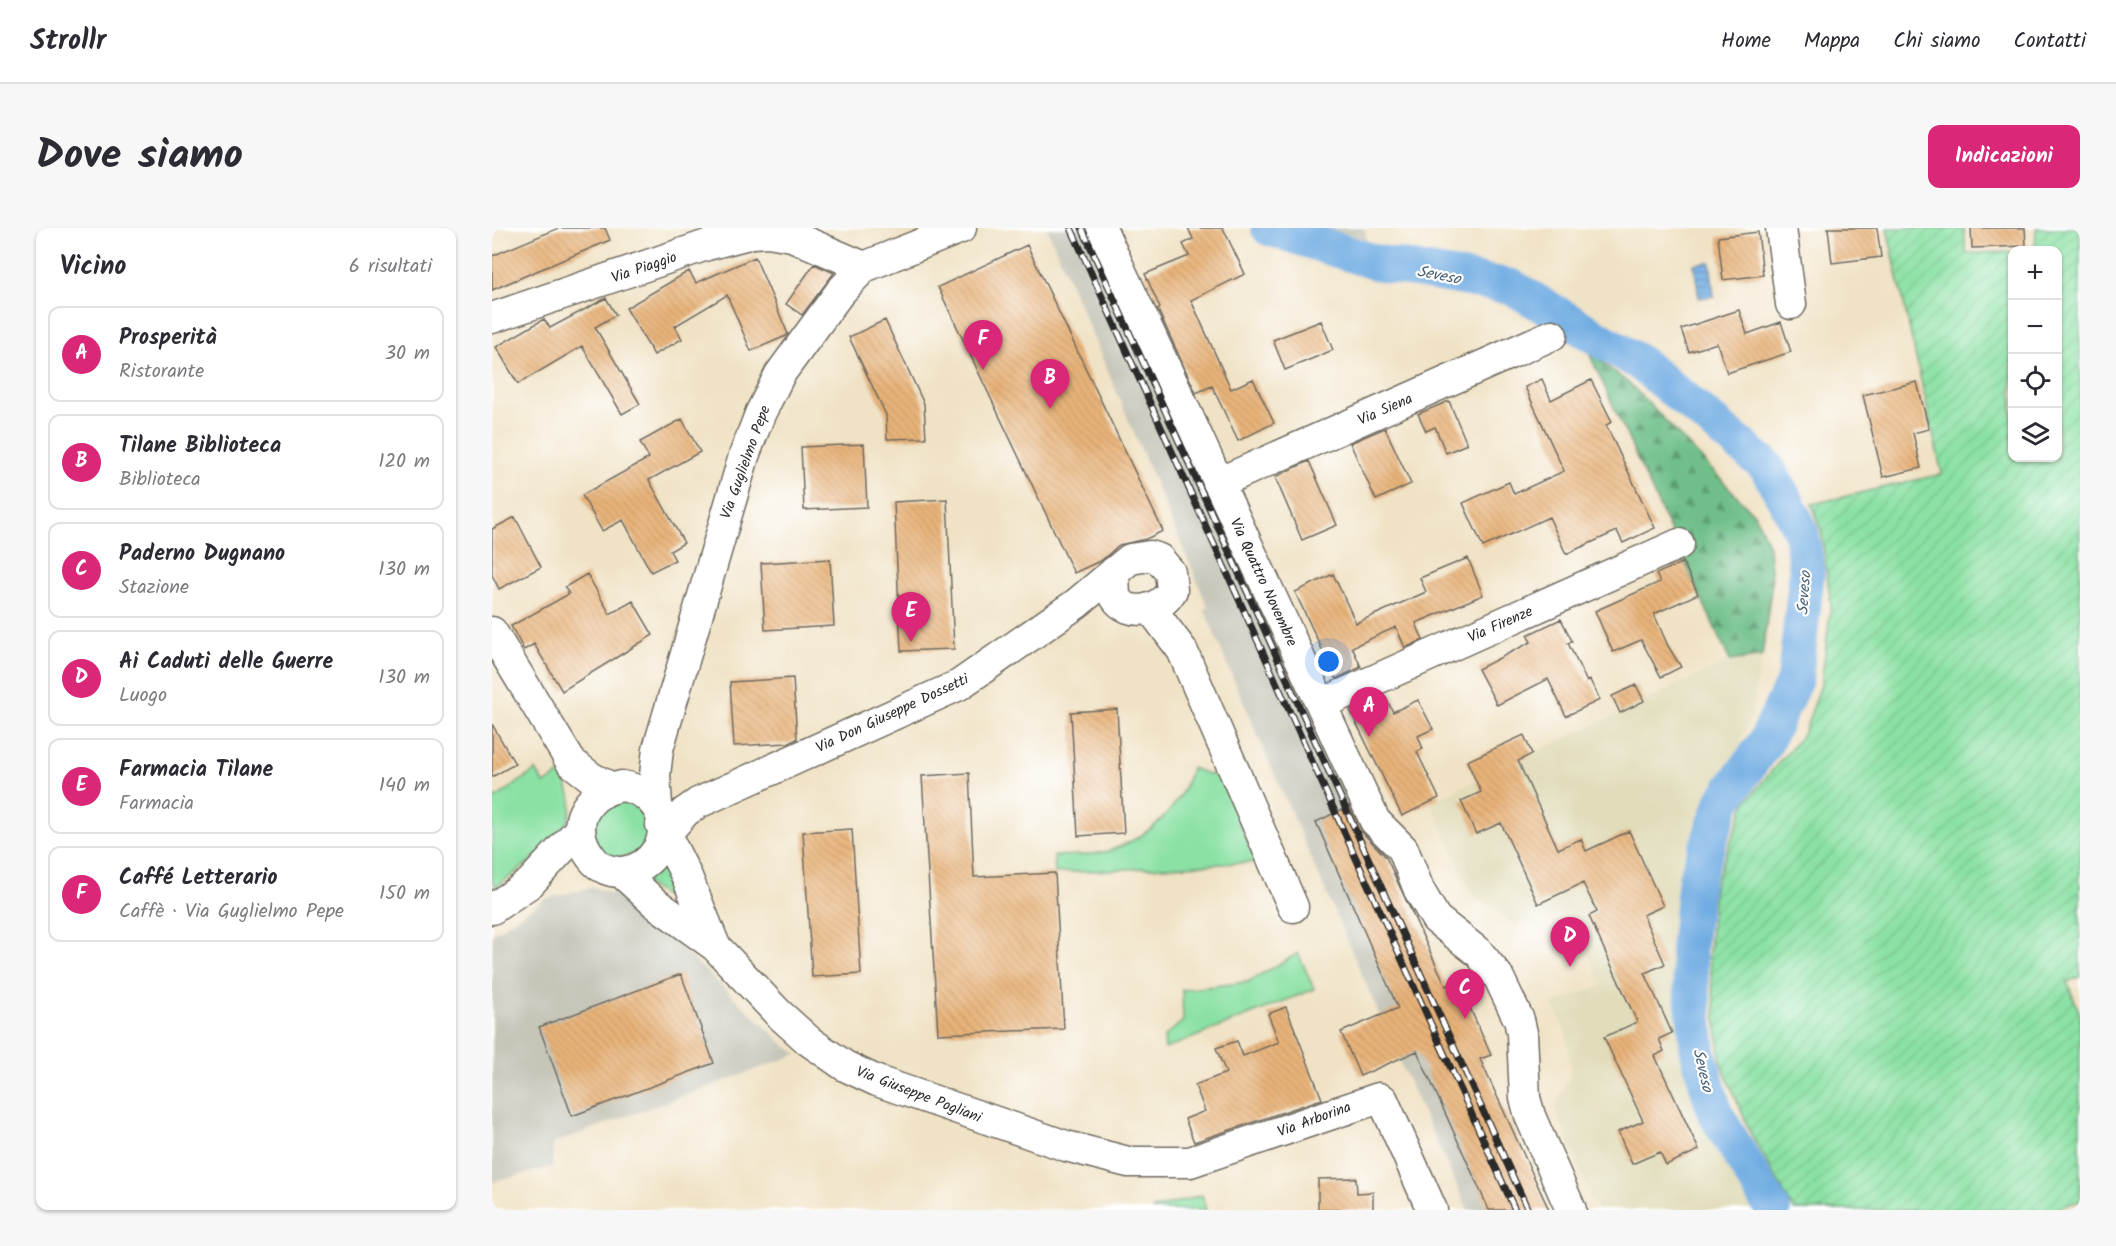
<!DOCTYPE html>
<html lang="it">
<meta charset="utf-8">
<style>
:root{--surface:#fff;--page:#f7f7f7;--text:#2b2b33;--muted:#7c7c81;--line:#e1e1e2;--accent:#db2777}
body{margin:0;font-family:Kalam,sans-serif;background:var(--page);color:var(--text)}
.controls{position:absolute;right:18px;top:18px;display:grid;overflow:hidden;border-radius:12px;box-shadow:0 2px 4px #0004}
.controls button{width:54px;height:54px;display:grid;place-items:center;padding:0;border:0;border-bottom:2px solid var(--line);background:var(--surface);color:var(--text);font:30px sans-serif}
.you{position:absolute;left:837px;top:434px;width:21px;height:21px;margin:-15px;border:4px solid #fff;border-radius:50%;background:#1a73e8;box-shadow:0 0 0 9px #1a73e833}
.badge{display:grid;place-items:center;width:39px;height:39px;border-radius:50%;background:var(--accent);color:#fff;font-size:20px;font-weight:700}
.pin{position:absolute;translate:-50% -50px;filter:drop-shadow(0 2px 3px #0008)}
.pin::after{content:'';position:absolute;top:32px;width:21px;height:18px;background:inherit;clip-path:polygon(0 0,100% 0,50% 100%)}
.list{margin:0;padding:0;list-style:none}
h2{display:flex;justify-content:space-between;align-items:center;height:78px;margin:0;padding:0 24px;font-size:26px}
h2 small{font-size:20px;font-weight:400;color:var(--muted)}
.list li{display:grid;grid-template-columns:39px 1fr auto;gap:18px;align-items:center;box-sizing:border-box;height:96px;margin:0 12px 12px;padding:0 12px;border:2px solid var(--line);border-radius:12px}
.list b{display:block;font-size:22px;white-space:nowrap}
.list p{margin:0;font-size:20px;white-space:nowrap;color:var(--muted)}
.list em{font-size:20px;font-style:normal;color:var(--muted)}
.icon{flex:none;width:33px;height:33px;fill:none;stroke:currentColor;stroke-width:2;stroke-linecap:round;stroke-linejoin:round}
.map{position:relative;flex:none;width:1588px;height:982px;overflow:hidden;border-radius:12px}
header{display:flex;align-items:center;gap:36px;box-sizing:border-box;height:84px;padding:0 30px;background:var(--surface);border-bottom:2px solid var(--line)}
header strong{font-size:28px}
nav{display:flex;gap:33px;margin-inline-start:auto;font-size:21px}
.intro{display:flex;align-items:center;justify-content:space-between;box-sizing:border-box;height:144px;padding:0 36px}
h1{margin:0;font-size:42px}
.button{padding:15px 27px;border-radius:12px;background:var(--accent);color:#fff;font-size:21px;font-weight:700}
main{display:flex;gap:36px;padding:0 36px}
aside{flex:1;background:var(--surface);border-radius:12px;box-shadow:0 2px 4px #0004}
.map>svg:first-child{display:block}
.built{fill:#e1dcba}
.industrial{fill:#c5c5b8}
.grass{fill:#8be1a4;stroke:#5b8668;stroke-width:1.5}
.forest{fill:url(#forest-firs);stroke:#4e755a;stroke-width:1.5}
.garden{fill:url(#garden-furrows);stroke:#5b8668;stroke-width:1.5}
.water{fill:url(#water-rules);stroke:#4e6c86;stroke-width:1.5}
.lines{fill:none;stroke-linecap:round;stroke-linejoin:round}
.river{stroke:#70ace2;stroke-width:36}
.building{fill:url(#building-back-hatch)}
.minor-casing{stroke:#706b61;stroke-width:33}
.minor{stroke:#fff;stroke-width:30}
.rail-casing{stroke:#2b2b2b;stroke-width:7}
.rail{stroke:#fff;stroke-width:4.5;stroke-dasharray:14;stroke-linecap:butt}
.labels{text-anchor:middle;stroke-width:4.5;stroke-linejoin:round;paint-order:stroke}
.street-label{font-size:15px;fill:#2b2b2b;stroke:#fff}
.water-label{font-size:16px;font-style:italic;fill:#475f74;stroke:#fff}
</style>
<header>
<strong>Strollr</strong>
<nav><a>Home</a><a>Mappa</a><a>Chi siamo</a><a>Contatti</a></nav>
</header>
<div class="intro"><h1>Dove siamo</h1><a class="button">Indicazioni</a></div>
<main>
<aside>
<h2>Vicino<small>6 risultati</small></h2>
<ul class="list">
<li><span class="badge">A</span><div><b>Prosperità</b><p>Ristorante</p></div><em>30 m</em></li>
<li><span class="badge">B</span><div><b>Tilane Biblioteca</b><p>Biblioteca</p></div><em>120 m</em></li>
<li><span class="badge">C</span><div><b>Paderno Dugnano</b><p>Stazione</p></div><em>130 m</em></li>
<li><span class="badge">D</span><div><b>Ai Caduti delle Guerre</b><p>Luogo</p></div><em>130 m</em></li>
<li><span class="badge">E</span><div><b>Farmacia Tilane</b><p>Farmacia</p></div><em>140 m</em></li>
<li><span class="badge">F</span><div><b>Caffé Letterario</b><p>Caffè · Via Guglielmo Pepe</p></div><em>150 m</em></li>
</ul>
</aside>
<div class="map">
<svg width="1588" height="982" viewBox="0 0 1588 982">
<defs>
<pattern id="forest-firs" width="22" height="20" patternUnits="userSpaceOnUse" patternTransform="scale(1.5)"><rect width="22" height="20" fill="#70bf8a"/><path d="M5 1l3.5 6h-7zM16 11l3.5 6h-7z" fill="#5c9b71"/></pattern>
<pattern id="garden-furrows" width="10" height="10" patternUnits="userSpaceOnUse" patternTransform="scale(1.5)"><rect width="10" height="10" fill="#8be1a4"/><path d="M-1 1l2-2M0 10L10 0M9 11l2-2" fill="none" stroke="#78c18d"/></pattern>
<pattern id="water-rules" width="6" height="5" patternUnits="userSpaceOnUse" patternTransform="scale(1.5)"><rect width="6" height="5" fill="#70ace2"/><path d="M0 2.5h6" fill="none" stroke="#5c8cb7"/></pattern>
<pattern id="building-back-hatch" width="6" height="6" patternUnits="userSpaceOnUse" patternTransform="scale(1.5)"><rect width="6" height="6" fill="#e8b379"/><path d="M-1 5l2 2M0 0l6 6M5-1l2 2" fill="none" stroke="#c79a69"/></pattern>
</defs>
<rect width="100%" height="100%" fill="#fff"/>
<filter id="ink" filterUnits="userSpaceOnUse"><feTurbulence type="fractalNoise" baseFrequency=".0167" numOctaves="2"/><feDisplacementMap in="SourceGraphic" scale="12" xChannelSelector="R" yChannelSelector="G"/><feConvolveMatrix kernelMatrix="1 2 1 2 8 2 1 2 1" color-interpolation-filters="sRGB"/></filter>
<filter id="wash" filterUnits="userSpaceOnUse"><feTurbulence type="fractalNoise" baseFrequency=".008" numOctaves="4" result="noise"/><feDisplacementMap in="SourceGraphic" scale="24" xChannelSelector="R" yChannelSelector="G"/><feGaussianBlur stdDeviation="1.35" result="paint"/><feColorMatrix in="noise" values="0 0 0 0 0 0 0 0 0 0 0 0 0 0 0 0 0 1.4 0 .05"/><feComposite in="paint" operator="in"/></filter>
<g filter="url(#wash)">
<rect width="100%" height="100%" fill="#f0e2c5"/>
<path class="built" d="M1270,428L1260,486L1245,524L1196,616L1186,657L1183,725L1187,792L1207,887L1264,982H1105L1063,881L1079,844L1075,808L1061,776L1110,757L1080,684L1026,699L980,666L938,574L1238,433Z"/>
<path class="industrial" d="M555,0H601L952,753L954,758L966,753L999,827L989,832L1057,982H976L911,841L762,499L712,381L716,379Z
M832,0H872L875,13Z
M102,659L138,672L295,819L306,826L61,915L60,939L0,954V706L53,671Z"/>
<path class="grass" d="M699,540L728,550L764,634L563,645L562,628C581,627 604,628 622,621C659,607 690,579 699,540Z
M44,542L52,556L70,545C74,556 81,569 79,581C77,610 26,642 4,659L0,653V569L4,570Z
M122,572L146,576L160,596L149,625L120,631L103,616V586Z
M177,627L203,689L148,651Z
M806,725L822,761L673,821L672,809L691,793L690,762L756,754Z
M710,967L714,982H659Z"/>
<path class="forest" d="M1096,123L1139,157L1263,287L1277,318L1280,354L1270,428L1238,433Z"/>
<path class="garden" d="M1395,0H1472L1474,25L1520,24V230H1566V22H1543L1544,0H1588V749L1575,754L1588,786V973L1560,982H1302L1259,906L1229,835L1217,728L1222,658L1254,573L1312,505L1329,457L1339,377L1329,302L1320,276L1450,246Z"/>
<path class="water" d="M1218,34L1222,68L1207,70L1202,36Z"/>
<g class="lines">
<path class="river" d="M777,0L882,34L1020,59L1148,135L1274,238L1295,275L1309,304L1315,343L1303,451L1273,515L1231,573L1204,651L1196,723L1206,824L1223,885L1281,982"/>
</g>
<g id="blocks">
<path class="building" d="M67,0H113L118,12L0,62V28Z
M696,0H731L753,46L699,72L739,161L761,151L782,195L746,213L720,158L704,165L666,82L668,80L653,46L697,28L691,16L701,11Z
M1336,0H1385L1389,29L1340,35Z
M1479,0H1533L1534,18L1480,20Z
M1266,4L1271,47L1231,52L1226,9Z
M535,17L671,303L654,311L627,317L610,332L582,345L446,59Z
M263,29L296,106L294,108L259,123L235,67L183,98L190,111L162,127L134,80L197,43L204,55Z
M322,36L342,45L310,87L294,76Z
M114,70L124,87L103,99L148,176L130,186L90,118L26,156L4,119L52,91L58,100Z
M1247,82L1255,106L1289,94L1299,124L1235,145L1225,115L1197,124L1189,101Z
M393,92L432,176L434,210L395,211L394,187L357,109Z
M829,93L841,122L793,142L781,112Z
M1050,151L1059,172L1099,152L1120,194L1114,197L1163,300L1131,315L1125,303L1074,326L1057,289L991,319L971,275L1017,254L1022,266L1072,243L1033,159Z
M1425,154L1437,201L1421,205L1429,240L1391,249L1371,167Z
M957,173L975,216L954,225L943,199L934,203L926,186Z
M190,191L208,224L157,252L192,315L178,323L183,332L159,344L131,292L110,303L90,267L157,230L148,214Z
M893,200L919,256L884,272L858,215Z
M372,216L375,279L312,282L309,219Z
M817,233L845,297L810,312L783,249Z
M455,271L462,421L409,423L402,274Z
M23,289L49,339L7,361L0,347V301Z
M976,330L991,367L924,395L931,412L913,420L904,399L860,419L869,439L844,451L803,364L841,346L864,395L934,364L928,350Z
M338,331L342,398L273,402L269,335Z
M1191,334L1206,366L1162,386L1176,418L1189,439L1169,449L1149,412L1121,424L1103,383L1168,354L1164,346Z
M95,346L118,386L141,373L161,407L70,463L42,416L32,422L19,398L77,366L73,359Z
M1069,391L1080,413L1076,415L1095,454L1098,452L1108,472L1074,488L1056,451L1005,477L986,441L1039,414L1035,407Z
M301,450L305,511L297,515L242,518L238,454Z
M1144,457L1152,473L1128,485L1120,468Z
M894,470L901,484L926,472L941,501L926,508L931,521L925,524L947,570L910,588L858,482L882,471L884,474Z
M625,481L632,605L586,608L579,484Z
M0,496L23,536L0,549Z
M1032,507L1040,526L1026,533L1066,621L1089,611L1094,623L1137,603L1171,678L1151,687L1173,736L1153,745L1180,805L1167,811L1172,823L1163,828L1207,922L1174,937L1168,924L1140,936L1126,904L1151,893L1112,809L1145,794L1097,688L1105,684L1091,655L1046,676L1009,595L984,606L969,573L989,564L975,533Z
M477,545L482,649L563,645L572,801L446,806L430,548Z
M857,578L871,605L894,629L954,758L966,753L999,827L988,831L1057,982H997L925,823L868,848L849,804L906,780L824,594Z
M360,601L369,746L320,749L311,604Z
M189,746L222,835L80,888L47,799Z
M794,779L830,871L702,914L693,891L713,883L703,857L734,845L724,820L745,813L751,828L787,814L776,786Z
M864,950L865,965L881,964V982H826V951Z"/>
</g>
</g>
<g filter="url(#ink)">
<use href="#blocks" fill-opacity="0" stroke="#706b61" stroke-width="1.5"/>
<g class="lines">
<g class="minor-casing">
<path id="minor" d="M609,0L883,593L911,621L927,662L944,691L987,725L1006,748L1027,792L1030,805L1033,870L1038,888L1079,982
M1289,0L1299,76
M0,90L215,17L260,5L276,4L300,8L372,39
M726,255L1060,107
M659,381L690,422L801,679
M0,404L79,534L100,550L120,560
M829,476L1187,316
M130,558C161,562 183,594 165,622C150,646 116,653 99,629C75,597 93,565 130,558Z
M165,577L163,547L166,521L252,228L268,186L288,146L348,64L372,39L469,0
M169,597L195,649L223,718
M170,610L193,584L206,575L467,457L584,376L638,331L658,328L667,331L678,344L680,362C670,382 637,391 623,369L622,344
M129,644L163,675L223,718L286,785L317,813L353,838L385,853L574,918L636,934H698L887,870L891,872L940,982
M0,681L38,655L88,601"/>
</g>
<use href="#minor" class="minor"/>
<g class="rail-casing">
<path id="rail" d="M579,0L1023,982
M590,0L1036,982"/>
</g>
<use href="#rail" class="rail"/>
</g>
</g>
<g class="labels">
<g class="street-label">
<text transform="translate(152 39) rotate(-19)" y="5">Via Piaggio</text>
<text transform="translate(893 181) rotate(-24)" y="5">Via Siena</text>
<text transform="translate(253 234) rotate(-70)" y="5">Via Guglielmo Pepe</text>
<text transform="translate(772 354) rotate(65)" y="5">Via Quattro Novembre</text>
<text transform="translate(1008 396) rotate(-24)" y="5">Via Firenze</text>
<text transform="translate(400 485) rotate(-25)" y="5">Via Don Giuseppe Dossetti</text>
<text transform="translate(427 866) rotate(21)" y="5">Via Giuseppe Pogliani</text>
<text transform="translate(822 891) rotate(-20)" y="5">Via Arborina</text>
</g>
<g class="water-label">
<text transform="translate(947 46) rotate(11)" y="6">Seveso</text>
<text transform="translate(1311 365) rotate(-86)" y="6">Seveso</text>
<text transform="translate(1212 842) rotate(77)" y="6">Seveso</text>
</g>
</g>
</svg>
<div class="controls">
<button>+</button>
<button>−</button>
<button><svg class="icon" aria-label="locate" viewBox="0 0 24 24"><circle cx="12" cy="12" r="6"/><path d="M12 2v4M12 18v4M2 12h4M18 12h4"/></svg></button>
<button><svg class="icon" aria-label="layers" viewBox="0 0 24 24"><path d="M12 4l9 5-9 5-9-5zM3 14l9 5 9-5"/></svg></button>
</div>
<div class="you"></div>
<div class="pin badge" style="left:877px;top:509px">A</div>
<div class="pin badge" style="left:558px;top:181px">B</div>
<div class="pin badge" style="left:973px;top:791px">C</div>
<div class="pin badge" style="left:1078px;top:739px">D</div>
<div class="pin badge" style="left:419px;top:414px">E</div>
<div class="pin badge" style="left:491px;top:142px">F</div>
</div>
</main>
